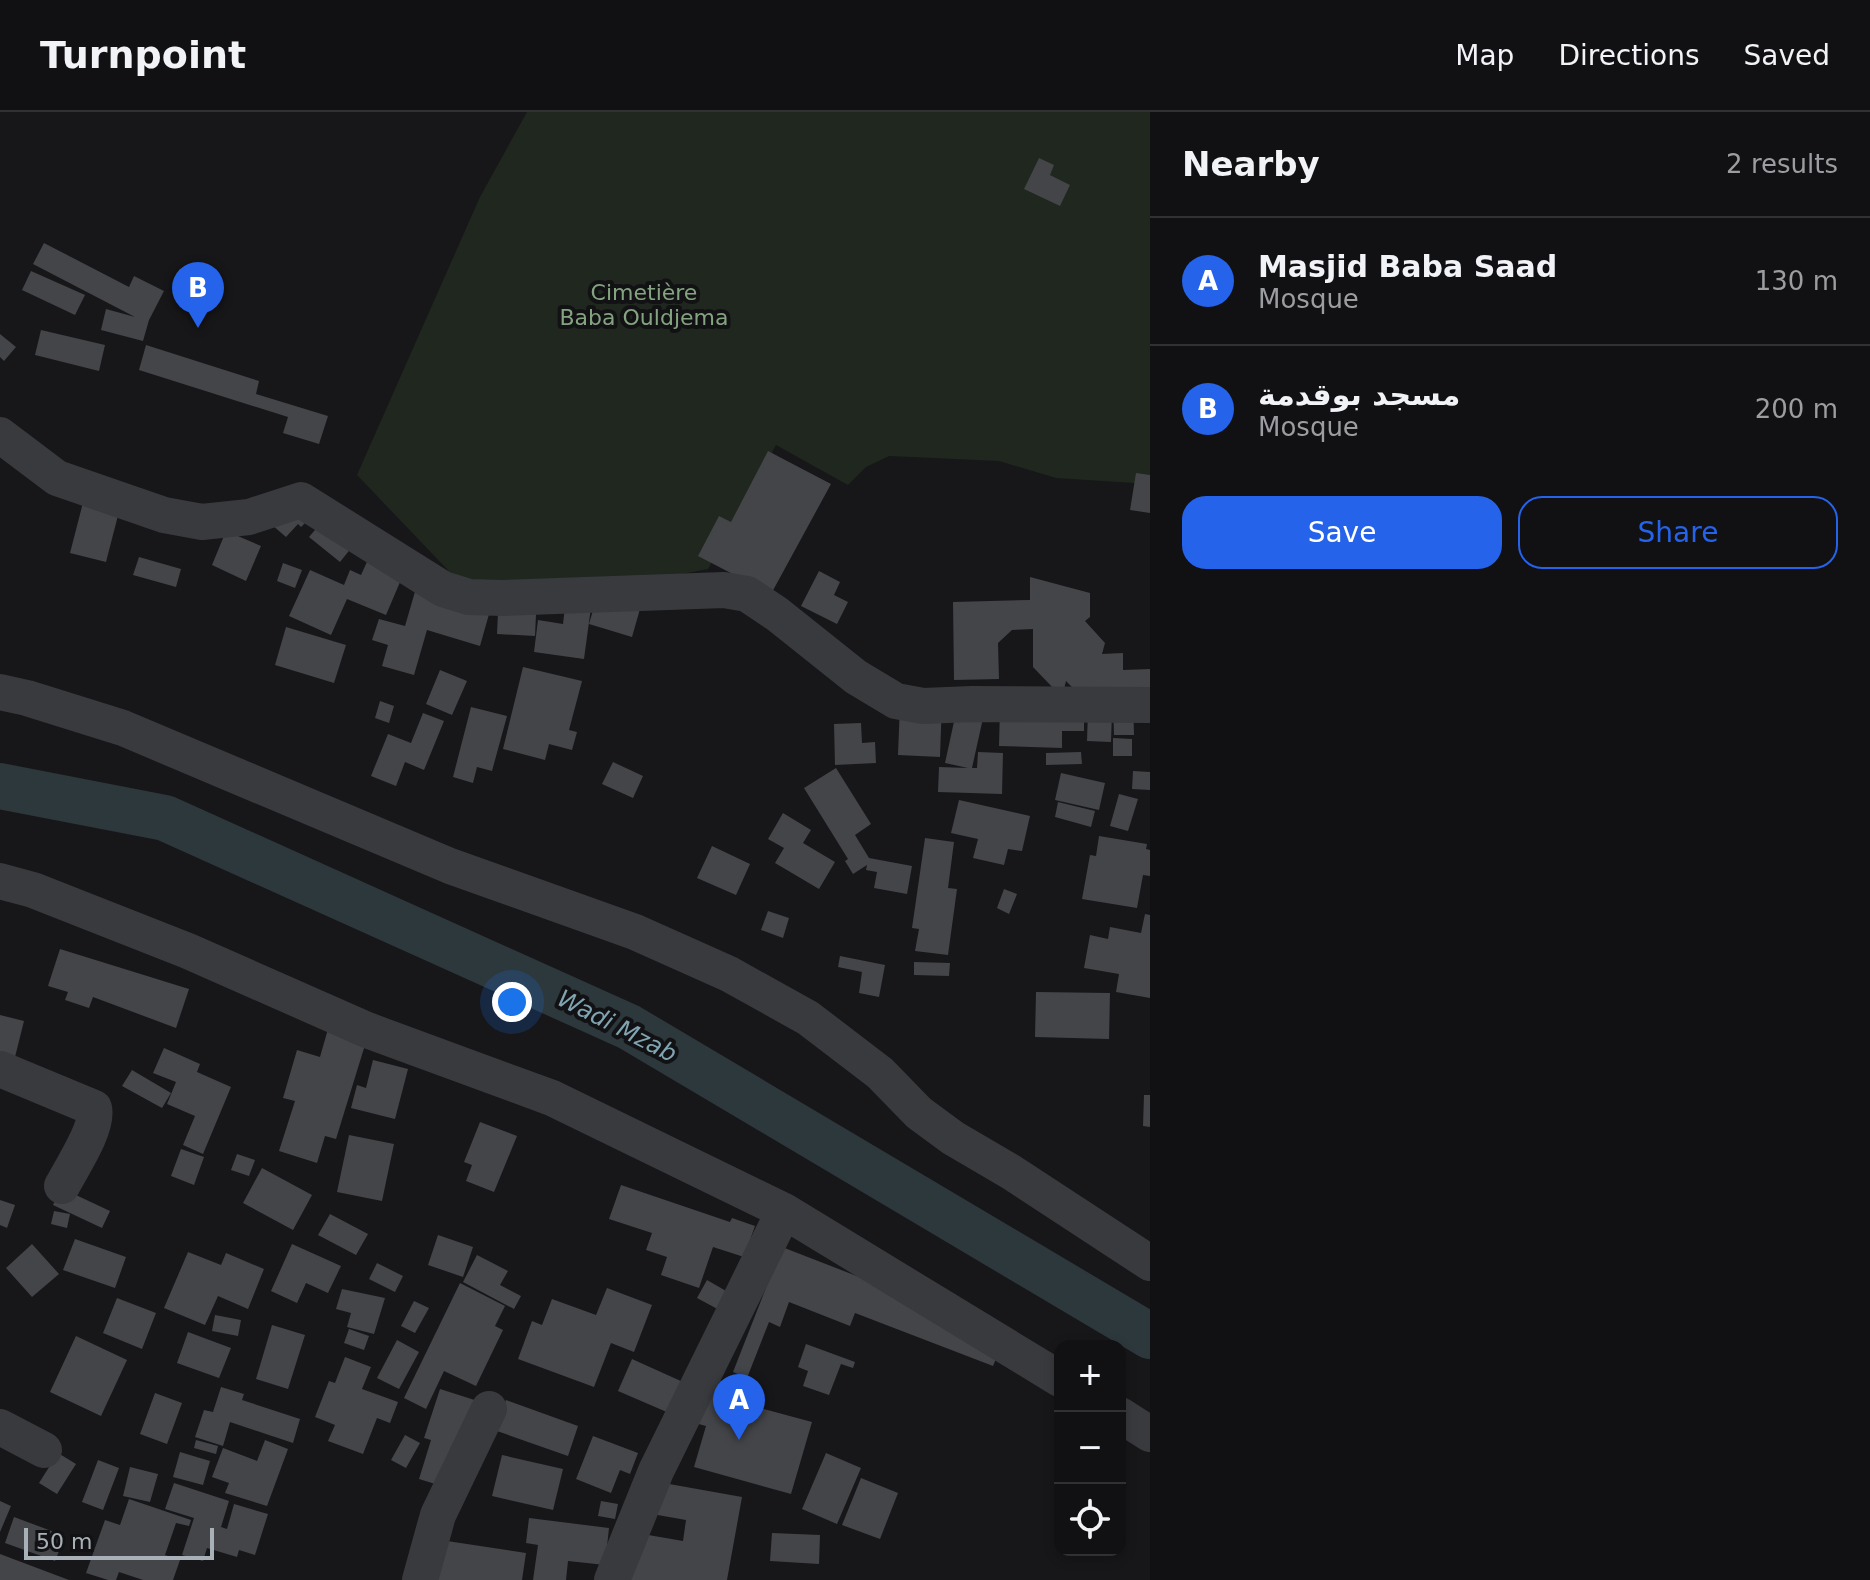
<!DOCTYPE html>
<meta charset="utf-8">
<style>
:root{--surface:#111113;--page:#1a1a1c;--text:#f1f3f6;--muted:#9c9da0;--line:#303133;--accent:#2563eb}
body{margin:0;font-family:"DejaVu Sans",Vazirmatn,sans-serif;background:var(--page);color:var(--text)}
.controls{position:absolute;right:24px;bottom:24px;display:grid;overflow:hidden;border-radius:16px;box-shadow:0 4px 12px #0003}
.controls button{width:72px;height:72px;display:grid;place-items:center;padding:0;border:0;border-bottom:2px solid var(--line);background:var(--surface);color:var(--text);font:40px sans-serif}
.scale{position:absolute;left:24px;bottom:20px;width:190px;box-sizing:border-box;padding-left:8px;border:4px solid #a9b1b8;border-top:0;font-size:22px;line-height:28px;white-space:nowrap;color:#a9b1b8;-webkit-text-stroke:6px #121214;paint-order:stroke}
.you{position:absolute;left:512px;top:890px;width:28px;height:28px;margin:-20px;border:6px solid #fff;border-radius:50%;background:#1a73e8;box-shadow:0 0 0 12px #1a73e833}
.badge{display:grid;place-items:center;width:52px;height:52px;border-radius:50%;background:var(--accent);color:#fff;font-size:26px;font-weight:700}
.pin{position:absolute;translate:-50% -66px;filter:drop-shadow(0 2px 4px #0008)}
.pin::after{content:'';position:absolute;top:42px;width:28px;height:24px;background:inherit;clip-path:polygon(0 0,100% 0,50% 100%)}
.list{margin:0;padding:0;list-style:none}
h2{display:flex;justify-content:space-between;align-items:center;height:104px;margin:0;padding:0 32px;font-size:34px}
h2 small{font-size:26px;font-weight:400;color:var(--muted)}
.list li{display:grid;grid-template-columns:52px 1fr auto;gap:24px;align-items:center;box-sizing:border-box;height:128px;padding:0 32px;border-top:2px solid var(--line)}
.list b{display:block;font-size:30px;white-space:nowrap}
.list p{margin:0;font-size:26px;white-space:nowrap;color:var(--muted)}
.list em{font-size:26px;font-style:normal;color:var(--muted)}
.actions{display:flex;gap:16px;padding:24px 32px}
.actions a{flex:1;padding:18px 0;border:2px solid var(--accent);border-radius:24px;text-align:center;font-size:28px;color:var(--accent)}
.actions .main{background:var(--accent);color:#fff}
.icon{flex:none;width:44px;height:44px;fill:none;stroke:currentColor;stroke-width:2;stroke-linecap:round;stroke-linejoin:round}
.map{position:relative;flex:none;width:1150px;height:1468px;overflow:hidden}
header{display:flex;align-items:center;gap:48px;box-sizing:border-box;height:112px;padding:0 40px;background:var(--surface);border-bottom:2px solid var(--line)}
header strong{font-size:38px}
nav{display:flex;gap:44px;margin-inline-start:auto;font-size:28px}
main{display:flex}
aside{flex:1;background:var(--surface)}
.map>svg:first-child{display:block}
.green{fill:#1f271f}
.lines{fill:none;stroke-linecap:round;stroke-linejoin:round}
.river{stroke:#2d383d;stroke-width:46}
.building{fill:#434549}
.minor{stroke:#383a3e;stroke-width:36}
.labels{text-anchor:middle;stroke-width:8;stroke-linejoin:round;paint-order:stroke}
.park-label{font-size:22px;fill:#84a380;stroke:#121214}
.water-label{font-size:24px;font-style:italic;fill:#81a4b3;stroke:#121214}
</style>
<header>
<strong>Turnpoint</strong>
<nav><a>Map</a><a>Directions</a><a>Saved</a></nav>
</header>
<main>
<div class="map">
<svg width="1150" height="1468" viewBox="0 0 1150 1468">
<rect width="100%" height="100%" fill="#171719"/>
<path class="green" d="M527,0H1150V372L1056,366L999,349L889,344L866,355L848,373L776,333L708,457L676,463L465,476L357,363L480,85Z"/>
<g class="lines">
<path class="river" d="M0,674L165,706L629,915L1150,1224"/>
</g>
<path class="building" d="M1039,46L1054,53L1050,63L1070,73L1060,94L1024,77Z
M44,131L129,175L134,164L164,179L149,208L143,229L101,218L106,197L135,205L33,152Z
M31,159L85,183L75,203L22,178Z
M41,218L105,233L99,259L35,243Z
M0,222L16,235L4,249L0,245Z
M146,233L259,269L256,282L328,304L319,332L283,321L288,305L139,258Z
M768,339L831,372L771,482L698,444L719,404L731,410Z
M1136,361L1150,363V401L1130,398Z
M86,379L122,388L106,450L70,441Z
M290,393L308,408L301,415L298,412L286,425L272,413Z
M326,405L356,430L340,450L309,425Z
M226,419L261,434L246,469L212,453Z
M371,441L406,456L386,503L347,487L331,523L289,504L310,458L344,473L350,458L361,463Z
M139,445L181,457L176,475L133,463Z
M283,451L302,458L295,476L277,469Z
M819,459L840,470L834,483L848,490L837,512L801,494Z
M1030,465L1090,481V505L1085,509L1105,531L1102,542L1123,541V558L1150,557V577L1075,578L1066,569L1064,577L1055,578L1033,555V517L1012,518L998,531L999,567L954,568L953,490L1030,488Z
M419,466L493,488L480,534L427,518L414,563L382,554L388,533L372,528L379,507L405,514Z
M599,478L642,490L632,525L589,512Z
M499,479L537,481L535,524L497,522Z
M566,485L592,488L584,547L534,540L538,508L563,512Z
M286,515L346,533L334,571L275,553Z
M523,555L582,569L569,618L577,620L572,638L549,632L545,648L503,637Z
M440,558L467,569L452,603L426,592Z
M960,582L987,588L972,656H977L978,640L1003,641L1002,682L938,680L939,655L968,656L945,651Z
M942,588L940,645L898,643L900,592Z
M1084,588V619H1062V636L999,634L1000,595Z
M1133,588L1134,623H1114L1113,589Z
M380,589L394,594L389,611L375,606Z
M471,595L507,604L492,659L477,655L473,671L453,665Z
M1088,599H1112L1111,630L1087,629Z
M423,601L444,609L424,658L405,650L396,674L371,664L388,622L411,631Z
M861,611L862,631L875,630L876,651L835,653L834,612Z
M1113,626L1132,627V644H1113Z
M1081,640L1082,652L1046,653V641Z
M613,650L643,664L633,686L602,672Z
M836,656L871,712L855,723L869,746L912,754L907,782L874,776L877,760L866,758L867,753L853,762L845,749L848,747L804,676Z
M1133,659L1150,660V678L1132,677Z
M1061,661L1105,671L1099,698L1055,688Z
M1119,682L1138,687L1128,719L1110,714Z
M959,688L1030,704L1022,739L1008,737L1004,753L973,746L978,727L951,721Z
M1058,690L1095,699L1091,715L1055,705Z
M783,701L811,718L803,731L835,750L819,777L775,751L784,736L768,727Z
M1099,724L1147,732L1146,737L1150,738V764L1143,763L1137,796L1082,787L1090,743L1096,744Z
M925,726L954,730L948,776L957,777L948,843L915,839L919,817L912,816Z
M712,734L750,752L736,783L697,766Z
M1004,777L1017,782L1009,802L997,796Z
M768,799L789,806L783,826L761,818Z
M1145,802L1150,803V886L1116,880L1119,862L1084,856L1090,823L1108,827L1110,815L1141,821Z
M60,837L189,877L176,916L93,885L89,896L65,888L68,880L48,874Z
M840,844L885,853L879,885L859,881L862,860L838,855Z
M914,850L950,851L949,864L914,863Z
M1036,880L1110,881L1109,927L1035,925Z
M0,903L24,909L14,949L0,946Z
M332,903L365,933L336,1027L325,1024L317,1051L279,1039L295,989L283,986L297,938L320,945Z
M164,936L200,952L197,960L231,975L203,1042L183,1033L195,1004L167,992L176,970L153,961Z
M373,948L408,957L395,1007L351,996L357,973L366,976Z
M132,958L171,981L162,996L122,974Z
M1144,983H1150V1015L1143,1014Z
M480,1010L517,1024L494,1080L466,1069L472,1053L464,1050Z
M349,1023L394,1032L382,1089L337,1080Z
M181,1037L204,1045L194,1073L171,1064Z
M237,1042L255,1048L249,1064L231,1058Z
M262,1056L312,1083L293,1118L243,1091Z
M621,1073L730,1110L732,1106L755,1114L744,1145L713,1135L699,1176L661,1163L667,1145L646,1138L652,1121L609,1107Z
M61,1076L110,1099L102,1116L53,1093Z
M0,1088L15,1093L7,1116L0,1113Z
M54,1099L70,1102L67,1116L51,1112Z
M330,1102L368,1122L356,1143L318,1123Z
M438,1123L473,1135L463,1165L428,1153Z
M75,1127L126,1145L115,1176L63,1158Z
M32,1132L59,1162L32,1185L6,1156Z
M292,1132L341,1154L328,1181L306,1171L297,1191L271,1179Z
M782,1135L1006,1222L993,1254L855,1201L850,1214L789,1190L780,1215L769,1210L747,1266L733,1260Z
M188,1140L221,1153L226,1141L264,1157L248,1197L218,1184L205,1213L164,1196Z
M477,1143L508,1159L500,1173L521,1184L514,1197L463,1170Z
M377,1151L403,1164L395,1180L369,1167Z
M707,1168L733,1183L723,1200L697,1186Z
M460,1171L505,1194L495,1214L503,1218L476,1274L444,1259L426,1297L404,1286Z
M607,1176L652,1193L634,1240L611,1231L594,1275L518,1247L532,1209L542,1213L552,1187L596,1203Z
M342,1177L385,1186L374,1222L347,1215L351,1201L336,1197Z
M117,1186L156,1201L142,1237L103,1221Z
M414,1189L429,1196L415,1221L401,1214Z
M215,1203L241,1208L238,1224L212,1219Z
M272,1213L305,1223L288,1277L256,1267Z
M349,1217L369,1224L364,1238L344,1231Z
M188,1220L231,1236L219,1266L177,1251Z
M76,1224L127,1248L101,1304L50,1280Z
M397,1228L419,1240L399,1277L377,1266Z
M806,1232L855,1250L853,1256L841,1252L829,1283L803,1274L808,1259L798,1255Z
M345,1245L371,1255L362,1277L398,1290L390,1311L377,1306L363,1342L328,1329L335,1313L315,1305L329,1269L335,1271Z
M632,1247L683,1270L669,1301L618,1279Z
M221,1275L244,1282L242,1288L300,1307L293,1331L230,1310L223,1334L195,1325L204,1298L213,1300Z
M440,1277L484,1291L455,1378L419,1367L431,1328L424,1326Z
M155,1281L182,1291L167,1332L140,1322Z
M704,1281L812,1310L791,1382L694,1355L706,1314L695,1311Z
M506,1288L578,1314L568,1344L494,1318Z
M405,1323L420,1331L406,1356L391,1348Z
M593,1324L638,1341L630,1362L620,1358L611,1381L576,1367Z
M196,1328L218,1334L216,1342L194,1336Z
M265,1328L288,1337L267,1394L225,1381L229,1371L212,1365L223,1336L257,1349Z
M180,1340L210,1349L203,1373L173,1365Z
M58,1341L76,1352L57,1382L39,1371Z
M826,1341L861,1356L837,1412L802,1397Z
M502,1343L563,1357L553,1398L492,1384Z
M98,1348L119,1356L103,1398L82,1390Z
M130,1355L158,1362L150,1390L123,1384Z
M861,1366L898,1381L880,1427L842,1413Z
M658,1370L742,1385L727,1468H623L631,1420L683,1429L686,1408L652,1402Z
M174,1371L229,1389L221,1415L227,1417L234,1392L268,1402L255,1443L239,1438L237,1445L207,1436L203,1449L182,1443L194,1406L165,1397Z
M129,1387L191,1408L189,1414L176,1411L165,1443L180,1448L173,1468H143L119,1460L116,1468H108L86,1461L105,1408L120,1413Z
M0,1389L11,1394L0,1420Z
M601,1389L618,1392L615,1407L598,1404Z
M14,1405L65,1424L55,1449L5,1431Z
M529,1406L609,1416L605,1453L568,1449L566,1468H533L538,1433L526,1431Z
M772,1421L820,1423L819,1452L770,1449Z
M434,1427L526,1441L522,1468H428Z
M0,1442L69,1468H0Z"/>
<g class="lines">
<path class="minor" d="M0,323L57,366L164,403L202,410L249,405L301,388L443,477L469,485L502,486L724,478L747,482L777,502L856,565L896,589L923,594L972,592L1150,593
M0,580L27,586L123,616L450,754L635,820L729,862L808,906L880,961L919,1001L953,1026L1011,1060L1150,1151
M0,769L33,778L188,839L367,918L552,986L784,1099L1060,1267
M0,957L94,996C99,1015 72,1055 62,1074
M1120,1303L1150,1322
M0,1315L44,1338
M420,1468L438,1403L489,1297
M612,1468L656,1359L784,1099"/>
</g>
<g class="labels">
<g class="park-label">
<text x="644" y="188">Cimetière<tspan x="644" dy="25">Baba Ouldjema</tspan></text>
</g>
<g class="water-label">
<text transform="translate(617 914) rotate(27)" y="8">Wadi Mzab</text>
</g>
</g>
</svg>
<div class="controls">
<button>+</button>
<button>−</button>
<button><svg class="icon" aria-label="locate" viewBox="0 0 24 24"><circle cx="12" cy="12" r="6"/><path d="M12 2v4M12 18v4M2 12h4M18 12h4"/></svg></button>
</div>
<div class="scale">50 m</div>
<div class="you"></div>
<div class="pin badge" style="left:739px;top:1328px">A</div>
<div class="pin badge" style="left:198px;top:216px">B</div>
</div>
<aside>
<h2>Nearby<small>2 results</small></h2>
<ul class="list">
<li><span class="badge">A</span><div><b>Masjid Baba Saad</b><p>Mosque</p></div><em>130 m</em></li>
<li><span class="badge">B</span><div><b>مسجد بوقدمة</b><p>Mosque</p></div><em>200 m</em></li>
</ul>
<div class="actions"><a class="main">Save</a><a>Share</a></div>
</aside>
</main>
